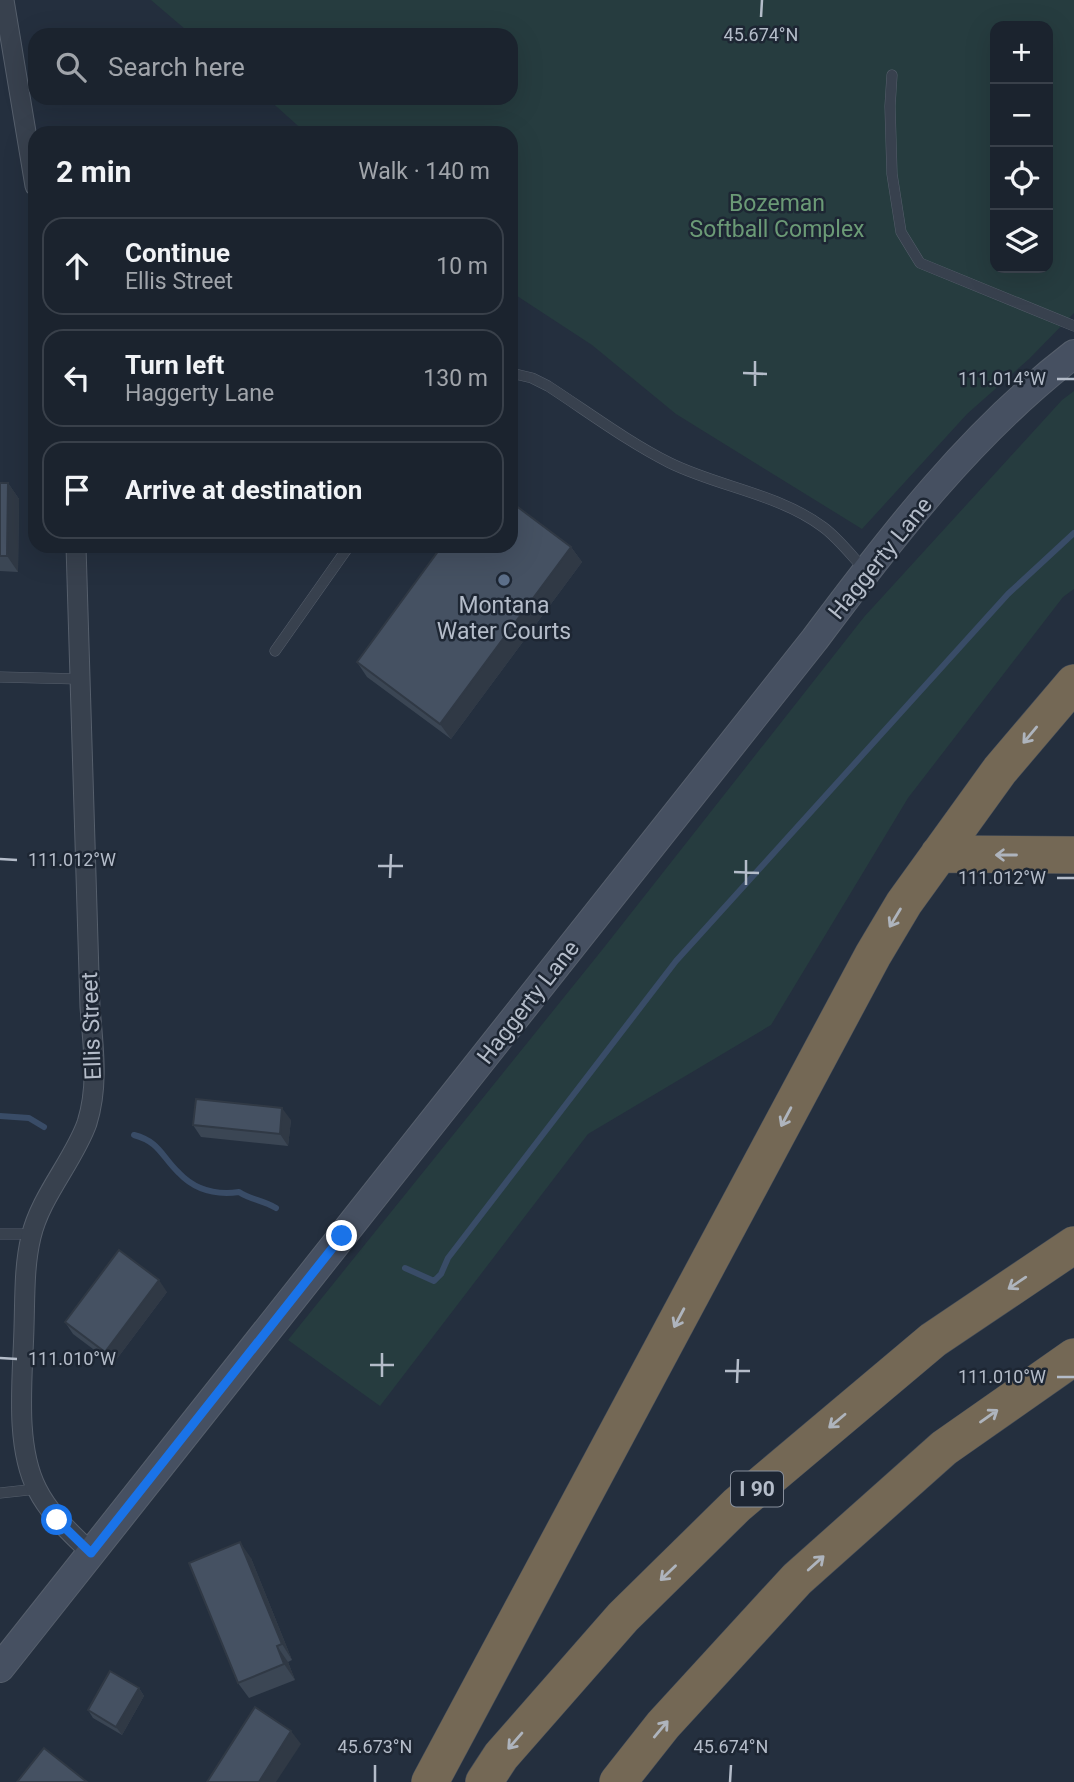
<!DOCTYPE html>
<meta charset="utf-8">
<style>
:root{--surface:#1b232e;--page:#242b36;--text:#f1f3f6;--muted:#a0a4aa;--line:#39404a}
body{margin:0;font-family:Roboto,sans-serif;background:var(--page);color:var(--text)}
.controls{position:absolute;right:21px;top:21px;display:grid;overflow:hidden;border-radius:14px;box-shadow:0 7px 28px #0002}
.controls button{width:63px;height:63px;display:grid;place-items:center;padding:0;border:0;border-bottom:2px solid var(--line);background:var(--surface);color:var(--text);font:35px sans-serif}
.stop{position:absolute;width:21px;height:21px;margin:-16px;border:5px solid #1a73e8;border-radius:50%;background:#fff}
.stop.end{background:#1a73e8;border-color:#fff;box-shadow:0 2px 7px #0008}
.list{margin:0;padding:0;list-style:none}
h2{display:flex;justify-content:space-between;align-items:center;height:91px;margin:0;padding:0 28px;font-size:30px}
h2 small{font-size:23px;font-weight:400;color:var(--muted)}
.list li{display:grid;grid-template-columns:46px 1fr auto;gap:21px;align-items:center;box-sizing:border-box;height:98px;margin:0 14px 14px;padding:0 14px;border:2px solid var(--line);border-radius:21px}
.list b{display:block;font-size:26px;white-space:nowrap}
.list p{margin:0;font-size:23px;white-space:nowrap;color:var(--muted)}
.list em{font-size:23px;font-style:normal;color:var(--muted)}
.icon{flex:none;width:38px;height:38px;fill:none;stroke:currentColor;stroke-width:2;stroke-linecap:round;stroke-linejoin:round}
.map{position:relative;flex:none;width:1074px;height:1782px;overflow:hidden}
.search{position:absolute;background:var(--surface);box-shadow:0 7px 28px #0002;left:28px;top:28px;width:490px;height:77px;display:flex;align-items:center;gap:18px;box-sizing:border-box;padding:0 24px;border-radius:21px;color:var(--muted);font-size:26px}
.panel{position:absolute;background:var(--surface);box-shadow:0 7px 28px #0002;left:28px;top:126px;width:490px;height:427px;border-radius:21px}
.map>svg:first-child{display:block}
.green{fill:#263c3f;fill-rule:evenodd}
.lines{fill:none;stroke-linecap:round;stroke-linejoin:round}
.stream{stroke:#394c67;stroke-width:6}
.lane-casing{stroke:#565f6c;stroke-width:11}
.street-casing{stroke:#565f6c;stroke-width:21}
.secondary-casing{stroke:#565f6c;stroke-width:30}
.highway-casing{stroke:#434c59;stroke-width:38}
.lane{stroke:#38414e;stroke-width:10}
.street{stroke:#38414e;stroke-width:19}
.secondary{stroke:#465061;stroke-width:28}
.highway{stroke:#746855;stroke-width:37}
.wall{fill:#3b4654}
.shaded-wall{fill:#303945}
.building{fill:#455162;stroke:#303945;stroke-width:2}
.oneway{stroke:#aeb4bd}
.route{stroke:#1a73e8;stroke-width:9}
.ticks{fill:none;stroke:#b4bcc9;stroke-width:2.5}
.service-dot{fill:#5c6f8a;stroke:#1d2633;stroke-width:2.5}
.labels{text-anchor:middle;stroke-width:5;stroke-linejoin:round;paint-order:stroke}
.shield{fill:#1d2633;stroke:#878f9c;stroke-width:2}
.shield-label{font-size:21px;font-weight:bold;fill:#b4bcc9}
.park-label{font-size:23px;fill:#6b9a76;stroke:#1d2633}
.street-label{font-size:23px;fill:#b4bcc9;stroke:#1d2633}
.poi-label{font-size:23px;fill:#b4bcc9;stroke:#1d2633}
.ticks-label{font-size:18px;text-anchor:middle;fill:#b4bcc9;stroke:#1d2633;stroke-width:5;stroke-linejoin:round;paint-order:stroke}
</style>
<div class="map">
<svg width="1074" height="1782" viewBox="0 0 1074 1782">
<rect width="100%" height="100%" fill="#242f3e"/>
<path class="green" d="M151,0H1074V313L1029,359L967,414L862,529L676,414L592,345L511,292V133H306L267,98H511V35H192ZM995,26H1048V268H995Z
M1074,391V589L1063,597L908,798L771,1025L588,1134L380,1406L288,1340L602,950L864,617L1062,400Z"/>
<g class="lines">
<path class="stream" d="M0,1116L29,1118L44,1127
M134,1135C160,1142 161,1156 179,1173C195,1190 217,1195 239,1192C251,1200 263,1200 276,1208
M405,1268L434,1281L441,1274L448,1258L676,961L1008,594L1074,533"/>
<g class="lane-casing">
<path id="lane" d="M892,75L890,106L892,174L901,232L920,263L1074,326
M511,373L532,378L548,386C588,412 628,442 670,463C719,487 779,494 823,527C838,538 851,555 864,569
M275,651L349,546
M0,677L81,679
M0,1234H31
M0,1493L37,1489"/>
</g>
<g class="street-casing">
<path id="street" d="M4,0L35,186
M76,546L90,1007C93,1046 99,1085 87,1123C74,1160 40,1197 31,1237C24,1266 25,1297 24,1327C23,1375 14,1444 37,1489C50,1515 71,1533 91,1553"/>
</g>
<g class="secondary-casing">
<path id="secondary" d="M0,1668L815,639C891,537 972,432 1074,354"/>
</g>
<g class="highway-casing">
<path id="highway" d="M939,854L1074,855
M430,1782L873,955L904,903L1000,770L1074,683
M484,1782L501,1756L623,1617L737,1505L933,1340L1074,1245
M618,1782L663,1725L797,1579L944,1448L1074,1357"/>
</g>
<use href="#lane" class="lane"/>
<use href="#street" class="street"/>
<use href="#secondary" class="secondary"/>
<use href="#highway" class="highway"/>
</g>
<path class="wall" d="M0,483H8L19,499L18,572L0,571Z
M571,547L582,562L451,739L367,677L357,662Z
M291,1120L288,1146L201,1137L193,1125Z
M167,1292L113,1364L73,1334L65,1322Z
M251,1558L292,1660L288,1662L295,1680L249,1698L238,1683Z
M139,1688L144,1696L122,1735L93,1718L88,1710Z"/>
<path class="shaded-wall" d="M8,483L19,499L18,572L7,556Z
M571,547L582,562L451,739L440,724Z
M282,1108L291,1120L288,1146L280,1134Z
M159,1280L167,1292L113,1364L105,1352Z
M240,1542L251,1558L292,1660L282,1644Z
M277,1646L288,1662L295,1680L284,1664Z
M139,1688L144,1696L122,1735L116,1727Z
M291,1731L301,1744L276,1782H259Z"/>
<path class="building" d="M0,483H8L7,556H0Z
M511,502L571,547L440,724L357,662L442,546H511Z
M196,1099L282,1108L280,1134L193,1125Z
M119,1250L159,1280L105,1352L65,1322Z
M240,1542L282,1644L277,1646L284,1664L238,1683L189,1563Z
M110,1671L139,1688L116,1727L88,1710Z
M255,1707L291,1731L259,1782H207Z
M44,1748L87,1782H17Z"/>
<defs><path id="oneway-shaft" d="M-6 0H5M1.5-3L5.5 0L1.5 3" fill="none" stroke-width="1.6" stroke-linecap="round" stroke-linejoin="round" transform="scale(1.75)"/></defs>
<g class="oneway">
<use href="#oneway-shaft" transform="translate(1030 735) rotate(130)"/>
<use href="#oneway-shaft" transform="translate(1006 855) rotate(-180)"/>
<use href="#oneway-shaft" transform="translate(895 918) rotate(121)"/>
<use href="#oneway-shaft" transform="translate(786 1117) rotate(118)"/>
<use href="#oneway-shaft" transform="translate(1017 1283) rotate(146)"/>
<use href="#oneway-shaft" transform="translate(679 1318) rotate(118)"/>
<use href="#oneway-shaft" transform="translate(989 1416) rotate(-35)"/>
<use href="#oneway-shaft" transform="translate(837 1421) rotate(140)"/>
<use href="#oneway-shaft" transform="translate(816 1563) rotate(-42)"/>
<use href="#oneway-shaft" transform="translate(668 1573) rotate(136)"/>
<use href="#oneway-shaft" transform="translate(661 1729) rotate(-50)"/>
<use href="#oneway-shaft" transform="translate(515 1741) rotate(131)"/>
</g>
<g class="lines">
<path class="route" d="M57,1520L91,1553L342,1236"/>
</g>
<path class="ticks" d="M761,17L762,0M743,373L767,374M1057,379H1074M755,386V361M0,859L17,860M378,866H403M734,872L759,873M390,878L391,854M1057,878H1074M746,885V860M0,1358L17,1359M370,1365H394M725,1371H750M382,1377V1353M1057,1377H1074M737,1383L738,1359M375,1782V1765M730,1782L731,1765"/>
<circle class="service-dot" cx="504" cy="580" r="7"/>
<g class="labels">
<rect class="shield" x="731" y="1471.5" width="52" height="35" rx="5"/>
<g class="shield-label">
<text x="757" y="1496">I 90</text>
</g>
<g class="park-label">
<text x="777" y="211">Bozeman<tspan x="777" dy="26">Softball Complex</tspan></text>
</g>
<g class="street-label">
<text transform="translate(880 558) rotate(-51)" y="8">Haggerty Lane</text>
<text transform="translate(528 1002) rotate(-52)" y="8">Haggerty Lane</text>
<text transform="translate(91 1026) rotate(-92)" y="8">Ellis Street</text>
</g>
<g class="poi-label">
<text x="504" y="613">Montana<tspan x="504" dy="26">Water Courts</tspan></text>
</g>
</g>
<g class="ticks-label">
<text x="761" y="41">45.674°N</text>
<text x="1002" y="385">111.014°W</text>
<text x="72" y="866">111.012°W</text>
<text x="1002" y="884">111.012°W</text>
<text x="72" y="1365">111.010°W</text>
<text x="1002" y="1383">111.010°W</text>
<text x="375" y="1753">45.673°N</text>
<text x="731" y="1753">45.674°N</text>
</g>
</svg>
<div class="controls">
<button>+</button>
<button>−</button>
<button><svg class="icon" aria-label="locate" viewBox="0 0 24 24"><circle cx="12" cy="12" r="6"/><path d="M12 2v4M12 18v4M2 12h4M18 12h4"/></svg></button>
<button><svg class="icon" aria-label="layers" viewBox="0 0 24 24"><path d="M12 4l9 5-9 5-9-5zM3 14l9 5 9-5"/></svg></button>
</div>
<div class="stop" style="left:57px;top:1520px"></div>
<div class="stop end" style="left:342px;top:1236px"></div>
<div class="search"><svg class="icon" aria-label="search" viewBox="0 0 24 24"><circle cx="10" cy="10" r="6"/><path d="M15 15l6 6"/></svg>Search here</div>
<section class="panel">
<h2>2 min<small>Walk · 140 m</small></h2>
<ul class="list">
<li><svg class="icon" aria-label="ahead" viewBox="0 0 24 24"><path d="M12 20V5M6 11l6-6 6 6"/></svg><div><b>Continue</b><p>Ellis Street</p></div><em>10 m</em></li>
<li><svg class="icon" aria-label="left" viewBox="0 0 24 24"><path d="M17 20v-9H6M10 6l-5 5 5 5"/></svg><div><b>Turn left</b><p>Haggerty Lane</p></div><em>130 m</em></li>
<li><svg class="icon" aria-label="arrive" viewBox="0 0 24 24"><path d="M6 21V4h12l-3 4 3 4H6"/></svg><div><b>Arrive at destination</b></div></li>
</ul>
</section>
</div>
